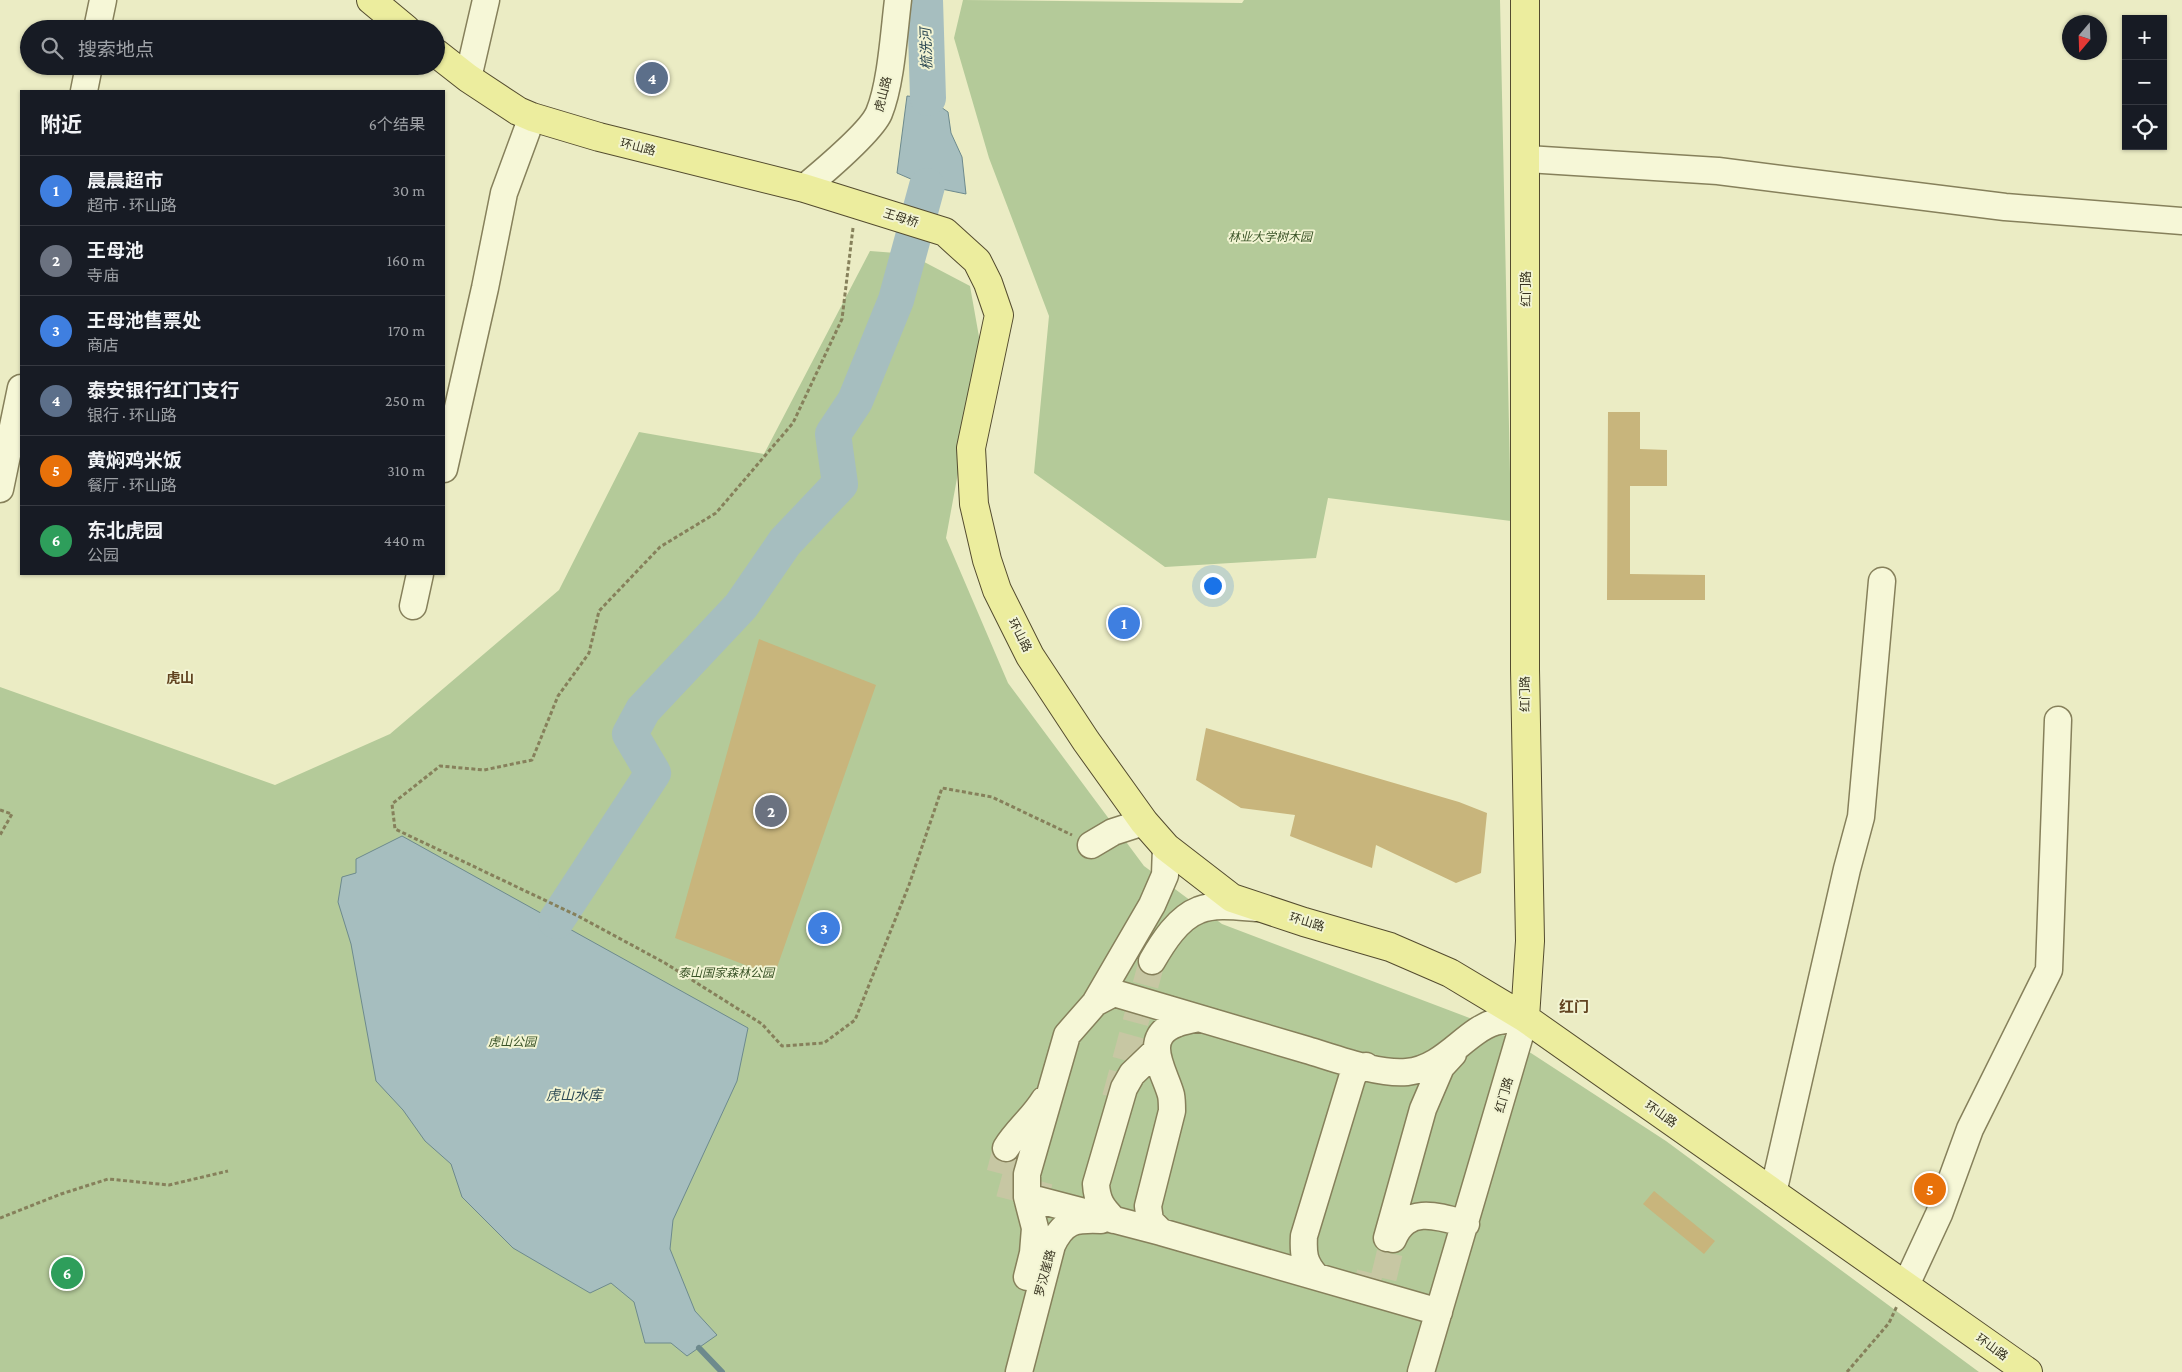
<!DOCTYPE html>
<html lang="zh">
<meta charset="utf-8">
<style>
:root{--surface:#171b24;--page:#20242c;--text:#f1f3f6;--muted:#9ea1a6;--line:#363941;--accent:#8c9099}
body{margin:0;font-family:"Crimson Pro","Noto Sans SC",serif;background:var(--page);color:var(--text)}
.controls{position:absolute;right:15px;top:15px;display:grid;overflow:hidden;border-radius:0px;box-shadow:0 1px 4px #0004}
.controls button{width:45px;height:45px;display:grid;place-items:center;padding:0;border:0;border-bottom:1px solid var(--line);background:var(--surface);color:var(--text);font:25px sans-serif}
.compass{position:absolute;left:2062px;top:15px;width:45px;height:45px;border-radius:50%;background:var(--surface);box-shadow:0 1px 4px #0004;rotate:199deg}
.you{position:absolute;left:1212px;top:585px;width:18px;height:18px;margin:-12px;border:4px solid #fff;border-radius:50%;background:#1a73e8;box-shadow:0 0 0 8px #1a73e833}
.badge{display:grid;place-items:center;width:32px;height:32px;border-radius:50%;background:var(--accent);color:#fff;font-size:16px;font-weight:700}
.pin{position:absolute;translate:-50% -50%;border:2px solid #fff;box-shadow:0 1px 5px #0006}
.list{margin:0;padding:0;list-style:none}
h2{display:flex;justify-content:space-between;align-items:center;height:65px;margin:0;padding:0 20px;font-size:21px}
h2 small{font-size:16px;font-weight:400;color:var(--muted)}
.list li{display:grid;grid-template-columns:32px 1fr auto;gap:15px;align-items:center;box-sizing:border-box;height:70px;padding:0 20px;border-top:1px solid var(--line)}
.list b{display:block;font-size:19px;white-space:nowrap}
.list p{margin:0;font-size:16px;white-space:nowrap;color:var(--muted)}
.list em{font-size:16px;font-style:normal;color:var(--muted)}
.icon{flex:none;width:28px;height:28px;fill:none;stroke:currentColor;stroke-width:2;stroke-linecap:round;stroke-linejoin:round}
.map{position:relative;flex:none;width:2182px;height:1372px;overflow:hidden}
.search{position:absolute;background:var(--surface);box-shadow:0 1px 4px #0004;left:20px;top:20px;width:425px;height:55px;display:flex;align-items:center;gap:12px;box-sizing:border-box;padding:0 18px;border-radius:28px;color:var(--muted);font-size:19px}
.panel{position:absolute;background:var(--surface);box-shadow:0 1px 4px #0004;left:20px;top:90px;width:425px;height:485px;border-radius:0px}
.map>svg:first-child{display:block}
.green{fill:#b4ca99}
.water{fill:#a6bebf;stroke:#6d8a8d}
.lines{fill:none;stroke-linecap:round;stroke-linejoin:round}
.stream{stroke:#6d8a8d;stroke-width:6}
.river{stroke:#a6bebf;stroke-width:36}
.building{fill:#c8b57c}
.minor-tunnel{stroke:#c7c7a3;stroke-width:26;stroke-dasharray:26 13;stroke-linecap:butt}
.minor-casing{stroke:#86805b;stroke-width:29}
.major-casing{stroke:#544c2f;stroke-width:30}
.path{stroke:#86805b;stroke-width:3;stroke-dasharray:4 2.5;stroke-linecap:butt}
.minor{stroke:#f6f7d7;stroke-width:26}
.major{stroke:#eced9e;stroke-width:28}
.labels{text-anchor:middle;stroke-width:4;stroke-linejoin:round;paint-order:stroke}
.street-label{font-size:12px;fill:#36321f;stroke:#f2f4d3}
.park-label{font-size:12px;font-style:italic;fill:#395226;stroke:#f2f4d3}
.water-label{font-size:14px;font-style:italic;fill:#2f4b55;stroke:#f2f4d3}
.neighbourhood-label{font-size:14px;font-weight:bold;fill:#614320;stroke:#f2f4d3}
.quarter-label{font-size:15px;font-weight:bold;fill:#614320;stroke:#f2f4d3}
</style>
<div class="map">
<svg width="2182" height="1372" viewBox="0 0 2182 1372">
<rect width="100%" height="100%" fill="#ebecc4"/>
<path class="green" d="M963,0L1242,3L1244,0H1500L1511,521L1328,498L1316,558L1165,567L1034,473L1049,316L989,158L954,38Z
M870,251L909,254L970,286L981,348L946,538L1008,683L1144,866L1222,924L1488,1025L1666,1141L1979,1372H0V687L275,785L390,734L559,590L639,432L764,454Z"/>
<path class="water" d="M907,96L928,98L948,112L951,133L962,157L966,194L927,186L897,173Z
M402,836L748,1028L737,1081L673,1220L670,1249L695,1311L717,1335L687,1356L671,1343H645L634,1302L611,1283L590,1293L513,1248L462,1197L451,1164L425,1141L403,1110L376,1081L351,944L338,902L342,877L356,873V859Z"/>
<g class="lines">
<path class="stream" d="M699,1348L722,1372"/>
<path class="river" d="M925,0L928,98
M556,921L653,773L630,734L643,710L741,606L785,542L840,484L833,434L855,401L896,300L927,186"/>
</g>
<path class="building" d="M1608,412H1640V449L1667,450V486H1630V574L1705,575V600H1607Z
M759,639L876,685L774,976L675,938Z
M1206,728L1459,802L1487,813L1481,873L1456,883L1376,845L1372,868L1290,836L1295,815L1241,808L1196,780Z
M1654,1191L1715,1241L1704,1254L1643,1204Z"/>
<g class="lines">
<path class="minor-tunnel" d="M1115,1098L1152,961
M1006,1148L997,1183L1049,1197
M1354,1282L1381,1289L1393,1239"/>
<g class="minor-casing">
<path id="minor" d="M97,29L103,0
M468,78L486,0
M84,91L89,66
M1527,159L1718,171L2005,207L2182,221
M804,188C822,173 871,132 879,113C891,84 894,32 898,0
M444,469L485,288L504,193L532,117
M0,489L21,388
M413,606L420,574
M1091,845L1113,832L1144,822
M1166,847L1165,875L1152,905L1095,1003L1067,1035L1027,1174V1197L1161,1232L1439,1312
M1152,961C1163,942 1178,918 1199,910C1216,903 1240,907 1258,908
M1095,1003L1114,993C1178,1012 1242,1031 1307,1050C1334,1058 1379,1075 1407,1072C1445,1068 1464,1032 1495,1022C1504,1019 1516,1019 1525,1018L1421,1372
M1006,1148C1017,1130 1033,1118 1044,1100
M1773,1193L1847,869L1861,817L1882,581
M1027,1197L1035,1228L1033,1253L1027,1277
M1114,1220C1102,1208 1097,1201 1096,1184L1124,1088L1132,1074L1157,1050
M1161,1232L1150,1221L1148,1206L1172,1111C1172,1106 1172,1100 1171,1095C1165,1072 1140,1038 1176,1024C1183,1021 1191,1020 1198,1018
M1387,1238L1423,1109L1441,1067L1453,1054
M1393,1239C1407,1205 1438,1216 1466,1224
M1316,1276C1304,1263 1303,1254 1304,1236L1352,1078L1356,1070L1366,1066
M1906,1285L1939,1214L1970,1129L2049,970L2058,720
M1019,1372L1052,1245C1064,1220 1075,1219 1101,1220"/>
</g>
<g class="major-casing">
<path id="major" d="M371,0L406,29
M436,53L468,78L518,111L532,117L599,137L804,188L945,232L977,261L988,283L999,315L971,448L974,504L987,560L997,590L1030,656L1086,741L1144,822L1166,847L1232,898L1304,922L1390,947L1450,973L1525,1018L2028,1372
M1525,1018L1530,941L1525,670V0"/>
</g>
<path class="path" d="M853,228L842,319L793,423L716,513L660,547L599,611L589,653L558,696L532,760L484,770L440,766L392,804L395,829L578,916L665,963L762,1024L782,1046L824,1043L855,1020L909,885L942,788L992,797L1072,835
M0,810L12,814L0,835
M0,1218L61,1194L108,1179L169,1185L228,1171
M1847,1372L1889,1323L1897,1306"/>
<use href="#minor" class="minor"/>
<use href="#major" class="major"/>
</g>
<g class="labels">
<g class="street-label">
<text transform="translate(883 94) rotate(-76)" y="4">虎山路</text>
<text transform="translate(638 147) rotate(14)" y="4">环山路</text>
<text transform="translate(901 218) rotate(17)" y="4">王母桥</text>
<text transform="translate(1526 289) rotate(-90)" y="4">红门路</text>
<text transform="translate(1020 635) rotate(63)" y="4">环山路</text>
<text transform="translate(1525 694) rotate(-91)" y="4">红门路</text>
<text transform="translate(1307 922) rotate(17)" y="4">环山路</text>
<text transform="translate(1504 1095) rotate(-74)" y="4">红门路</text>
<text transform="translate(1661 1114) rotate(35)" y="4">环山路</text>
<text transform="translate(1045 1273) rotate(-75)" y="4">罗汉崖路</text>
<text transform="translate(1992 1347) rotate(36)" y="4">环山路</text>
</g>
<g class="park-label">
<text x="1270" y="241">林业大学树木园</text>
<text x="726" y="977">泰山国家森林公园</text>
<text x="512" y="1046">虎山公园</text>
</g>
<g class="water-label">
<text transform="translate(926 49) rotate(-92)" y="5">梳洗河</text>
<text x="574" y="1100">虎山水库</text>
</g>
<g class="neighbourhood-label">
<text x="180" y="683">虎山</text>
</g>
<g class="quarter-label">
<text x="1574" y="1012">红门</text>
</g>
</g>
</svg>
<div class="controls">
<button>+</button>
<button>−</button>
<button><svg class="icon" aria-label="locate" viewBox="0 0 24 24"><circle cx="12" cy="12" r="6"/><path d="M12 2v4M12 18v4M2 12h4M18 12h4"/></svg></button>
</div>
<svg class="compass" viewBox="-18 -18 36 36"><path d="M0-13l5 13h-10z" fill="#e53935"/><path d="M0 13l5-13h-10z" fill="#9ea1a6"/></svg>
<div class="you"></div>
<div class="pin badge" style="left:1124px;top:623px;background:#3f7fe0">1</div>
<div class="pin badge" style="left:771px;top:811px;background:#6b7280">2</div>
<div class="pin badge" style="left:824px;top:928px;background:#3f7fe0">3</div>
<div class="pin badge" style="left:652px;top:78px;background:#5c6f8a">4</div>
<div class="pin badge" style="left:1930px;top:1189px;background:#e8710a">5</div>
<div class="pin badge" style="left:67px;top:1273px;background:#2e9e5b">6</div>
<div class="search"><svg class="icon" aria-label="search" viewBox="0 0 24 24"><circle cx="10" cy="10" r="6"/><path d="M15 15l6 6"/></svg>搜索地点</div>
<section class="panel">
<h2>附近<small>6个结果</small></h2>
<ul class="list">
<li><span class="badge" style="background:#3f7fe0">1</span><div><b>晨晨超市</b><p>超市 · 环山路</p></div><em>30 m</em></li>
<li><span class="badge" style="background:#6b7280">2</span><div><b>王母池</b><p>寺庙</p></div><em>160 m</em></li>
<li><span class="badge" style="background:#3f7fe0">3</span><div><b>王母池售票处</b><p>商店</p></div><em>170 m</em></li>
<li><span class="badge" style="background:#5c6f8a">4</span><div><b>泰安银行红门支行</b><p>银行 · 环山路</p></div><em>250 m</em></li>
<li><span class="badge" style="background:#e8710a">5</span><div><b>黄焖鸡米饭</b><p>餐厅 · 环山路</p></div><em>310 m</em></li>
<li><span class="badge" style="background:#2e9e5b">6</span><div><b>东北虎园</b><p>公园</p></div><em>440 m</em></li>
</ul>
</section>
</div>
